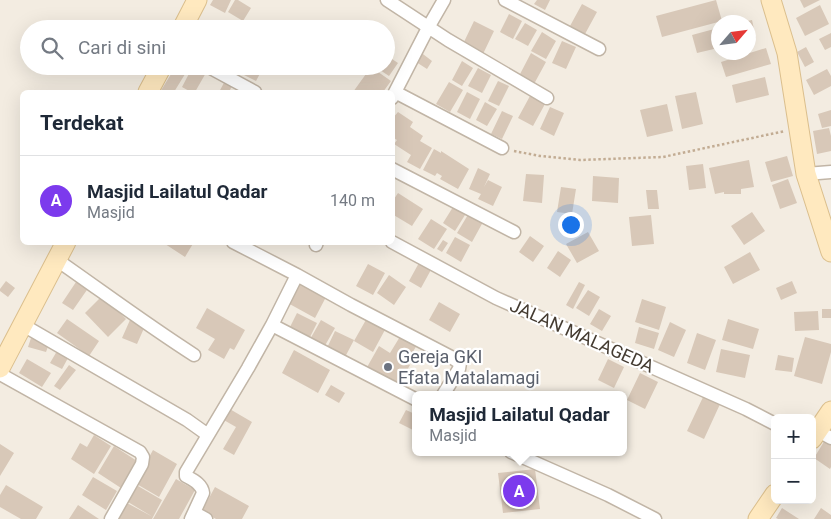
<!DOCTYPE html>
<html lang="id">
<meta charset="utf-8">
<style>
:root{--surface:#fff;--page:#f2f2f3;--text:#1f2937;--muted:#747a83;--line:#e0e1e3;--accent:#7c3aed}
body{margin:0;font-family:Roboto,sans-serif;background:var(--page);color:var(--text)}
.controls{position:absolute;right:15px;bottom:15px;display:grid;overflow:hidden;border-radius:8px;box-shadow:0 5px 20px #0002}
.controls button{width:45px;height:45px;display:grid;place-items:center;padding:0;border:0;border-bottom:1px solid var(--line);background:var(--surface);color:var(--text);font:25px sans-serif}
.compass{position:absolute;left:711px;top:15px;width:45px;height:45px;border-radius:50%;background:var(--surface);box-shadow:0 5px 20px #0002;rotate:62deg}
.you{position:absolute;left:570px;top:224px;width:18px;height:18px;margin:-12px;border:4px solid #fff;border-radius:50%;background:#1a73e8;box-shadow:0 0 0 8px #1a73e833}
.badge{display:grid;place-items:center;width:32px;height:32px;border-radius:50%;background:var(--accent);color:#fff;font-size:16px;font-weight:700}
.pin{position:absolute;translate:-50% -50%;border:2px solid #fff;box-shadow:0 1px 5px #0006}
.popup{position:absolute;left:412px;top:391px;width:215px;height:65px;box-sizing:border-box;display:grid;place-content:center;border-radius:8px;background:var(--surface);filter:drop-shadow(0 1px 4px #0005);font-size:16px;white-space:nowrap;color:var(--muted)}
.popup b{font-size:19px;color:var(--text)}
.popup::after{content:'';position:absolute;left:50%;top:100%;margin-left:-10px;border:10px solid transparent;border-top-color:var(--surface)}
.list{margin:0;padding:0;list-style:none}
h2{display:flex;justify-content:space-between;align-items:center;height:65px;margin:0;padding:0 20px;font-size:21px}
h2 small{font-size:16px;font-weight:400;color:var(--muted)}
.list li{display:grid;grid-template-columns:32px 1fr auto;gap:15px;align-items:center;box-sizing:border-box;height:90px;padding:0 20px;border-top:1px solid var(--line)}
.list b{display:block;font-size:19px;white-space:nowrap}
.list p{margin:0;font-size:16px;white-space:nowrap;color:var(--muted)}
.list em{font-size:16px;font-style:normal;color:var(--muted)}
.icon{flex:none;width:28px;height:28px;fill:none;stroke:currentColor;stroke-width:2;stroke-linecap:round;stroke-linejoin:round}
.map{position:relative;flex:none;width:831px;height:519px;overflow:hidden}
.search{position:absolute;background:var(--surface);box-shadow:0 5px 20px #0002;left:20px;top:20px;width:375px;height:55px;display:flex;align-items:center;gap:12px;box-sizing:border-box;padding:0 18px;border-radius:28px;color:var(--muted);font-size:19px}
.panel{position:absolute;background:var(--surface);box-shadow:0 5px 20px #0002;left:20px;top:90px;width:375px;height:155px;border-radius:8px}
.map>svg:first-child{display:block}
.building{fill:#d8c8b8}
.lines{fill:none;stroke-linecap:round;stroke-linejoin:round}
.street-casing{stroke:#c1b5a6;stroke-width:15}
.secondary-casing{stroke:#dbbf8d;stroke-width:21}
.path{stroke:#c2ac93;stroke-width:2.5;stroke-dasharray:2.5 2.5;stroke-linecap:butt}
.street{stroke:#fff;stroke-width:12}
.secondary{stroke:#ffe9bf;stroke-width:19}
.worship-dot{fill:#6b7280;stroke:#fff;stroke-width:2}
.labels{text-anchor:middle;stroke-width:4.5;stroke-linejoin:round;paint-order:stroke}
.street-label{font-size:18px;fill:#443b31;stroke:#fff}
.worship-label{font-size:18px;fill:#5b616d;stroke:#fff;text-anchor:start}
</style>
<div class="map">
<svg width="831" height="519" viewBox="0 0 831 519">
<rect width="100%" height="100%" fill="#f3ece1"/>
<path class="building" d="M213,0H231L225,13L210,5Z
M235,0H238L251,8L243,21L228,12Z
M537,0H550L545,10L534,4Z
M716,0L722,21L662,37L656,16Z
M800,0H820L804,8Z
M582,4L597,12L585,34L570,26Z
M820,5L829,24L805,36L796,18Z
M509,14L522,21L513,39L500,32Z
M752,20L756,38L748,40V22H743Z
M474,21L494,31L483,54L463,44Z
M525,23L537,30L528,46L515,39Z
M718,28V48L697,53L692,35Z
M542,32L556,41L546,59L531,51Z
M831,33V47L825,50L819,39Z
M562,41L576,47L566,69L552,63Z
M806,47L814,62L805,67L797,52Z
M766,48L771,64L726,77L721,62Z
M419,51L432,61L427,69L413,60Z
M531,53L546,62L534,84L519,76Z
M386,55L398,63L389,76L374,66H386Z
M462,61L473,68L462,86L452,80Z
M176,66H190L174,92H160Z
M193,66H199L207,71L195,92H191L182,87Z
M238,66H264L256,81L236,71Z
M371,67L391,81L383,92H353Z
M478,68L491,75L482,93L468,86Z
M827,69L831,76V86L814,95L806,80Z
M765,77L769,95L736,103L732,85Z
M225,81L232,86L229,92H219Z
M498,81L509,86L499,106L488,101Z
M449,82L463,90L450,112L436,104Z
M467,92L480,99L470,119L457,112Z
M696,92L703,124L682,129L675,96Z
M530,96L545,104L533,126L518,118Z
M485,102L497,109L487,126L476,120Z
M667,104L673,131L647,137L640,110Z
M550,107L564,113L554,136L540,129Z
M831,110V126L822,128L818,114Z
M502,111L513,116L502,139L491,134Z
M398,112L413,122L410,127L423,136L420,141L432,148L420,169L407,162L411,155L394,144L397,140L392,137V119Z
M829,128L831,136V151L817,154L813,131Z
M434,149L441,153V151L469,169L458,189L440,179L442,176L437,173L435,176L423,170Z
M787,156L793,176L771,182L765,162Z
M749,160L754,187L741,189V194H724V192L715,194L709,168Z
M703,164L706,188L689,190L686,166Z
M478,168L490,174L484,187L488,180L502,187L493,206L478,199L481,194L469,189Z
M526,174L544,175L542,203L523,201Z
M593,176L619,178L618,203L592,201Z
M788,179L797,203L780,209L772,185Z
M561,187L576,189L572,214L557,212Z
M646,190H657L659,209H648Z
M398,193L423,209L412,226L392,214V202Z
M453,207L465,215L455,231L443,223Z
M752,212L765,231L744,245L731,226Z
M469,213L483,222L472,242L457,233Z
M651,215L654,244L632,246L629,217Z
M431,219L447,229L434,249L418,239Z
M588,232L599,251L577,263L566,244Z
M530,236L544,246L533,262L519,252Z
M455,237L470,245L461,262L446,253Z
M443,240L448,243L442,252L437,249Z
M162,242H194L185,257Z
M558,251L571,260L560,277L547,268Z
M750,252L760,270L733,284L724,267Z
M420,261L432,268L421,288L409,281Z
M368,264L385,273L373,295L356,286Z
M389,275L406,287L394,305L377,293Z
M78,279L89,287L73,310L62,303Z
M6,281L15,288L8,297L0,291V289Z
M297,281L326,297L315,318L286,302Z
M792,281L797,293L781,300L776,288Z
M579,282L585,285L573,309L566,305Z
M588,290L600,297L589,316L576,308Z
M103,295L126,319L108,337L85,313Z
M642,299L666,307L659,330L635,322Z
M439,302L460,314L450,332L429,320Z
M207,308L245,330L234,350L230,348L224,359L208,350L215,339L196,328Z
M599,309L611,316L602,331L590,324Z
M822,309H831V318H822Z
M818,311L819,330L795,331L794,312Z
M297,313L317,323L308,341L288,331Z
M367,318L386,328L373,352L354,341Z
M67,319L99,341L89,356L57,333Z
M728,319L759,329L753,349L722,340Z
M130,320L145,326L137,344L122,338Z
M321,320L335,328L323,349L309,341Z
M670,322L686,330L674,357L658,350Z
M639,327L659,333L654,349L635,343Z
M335,331L354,340L344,359L326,350Z
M697,333L716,340L705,370L687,363Z
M401,335L417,345L406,363L410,365L397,388L366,369L379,346L390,353Z
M805,337L831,344V352L822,384L794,376Z
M31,338L49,344L46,352L28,347Z
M721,349L750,355L745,378L716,372Z
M294,350L330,370L318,393L282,373Z
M57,351L68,358L62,369L50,363Z
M778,355L794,358L792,372L775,370Z
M27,359L51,373L42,387L19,373Z
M608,359L624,367L614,388L598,380Z
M69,365L76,370L60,390L54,386Z
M640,373L658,382L645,409L627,400Z
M331,385L345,393L339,403L325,395Z
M704,395L721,402L704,439L687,431Z
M228,408L252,422L234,455L223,449L236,427L222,419Z
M406,410L415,414V431L399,423Z
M94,435L111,446L94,474L71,459L80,443L87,447Z
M825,440L831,444V467L830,469L814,458Z
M0,444L14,453L0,476Z
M114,446L137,461L121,488L98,473Z
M153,450L177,464L159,497L135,483Z
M535,469L540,509L503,513L498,473Z
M93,477L117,491L106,510L82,495Z
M176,479L195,490L179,519H153Z
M6,485L43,507L36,519H21L0,507V495Z
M138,486L162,500L153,517L128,502Z
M215,487L249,506L242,519H216L202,511Z
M127,503L153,517L152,519H119Z
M78,505L99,519H69Z
M782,508L799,519H778L776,518Z
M821,508L831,515V519H814Z"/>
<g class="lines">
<g class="street-casing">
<path id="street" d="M387,0L448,40L547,98
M505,0L599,49
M207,66L255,92
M395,92L502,148
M392,98L429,26L444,0
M392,169L514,232
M806,174L831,172
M233,242L297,275L351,305L451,357L460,363L459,369L443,395
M392,242L496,298L746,409L775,424
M316,245L317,242
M57,260C103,292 147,325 194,355
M297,275L272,325L415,399
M23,325L187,420L208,435
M0,374L140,452L143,457L142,464L111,519
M818,431L831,438
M511,452L608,495L655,519
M195,513L206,519
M191,519L203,493C202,484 193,480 186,476V472L248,368L272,325"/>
</g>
<g class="secondary-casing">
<path id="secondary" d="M771,0L787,53L806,174L831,252
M182,29L197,0
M148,92L162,66
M0,368L66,242
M812,439L831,411
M758,519L775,494"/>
</g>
<path class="path" d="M514,151L540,156L580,160L663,157L785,131"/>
<use href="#street" class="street"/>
<use href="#secondary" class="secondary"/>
</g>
<circle class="worship-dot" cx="388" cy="367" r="5"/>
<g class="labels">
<g class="street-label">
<text transform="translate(582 336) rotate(24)" y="6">JALAN MALAGEDA</text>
</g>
<g class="worship-label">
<text x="398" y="363">Gereja GKI<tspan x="398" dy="21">Efata Matalamagi</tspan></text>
</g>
</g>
</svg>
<div class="controls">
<button>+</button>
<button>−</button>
</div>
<svg class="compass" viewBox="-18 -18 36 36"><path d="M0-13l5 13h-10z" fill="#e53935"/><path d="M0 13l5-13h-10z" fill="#747a83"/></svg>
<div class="you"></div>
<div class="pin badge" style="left:519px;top:491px">A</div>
<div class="popup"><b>Masjid Lailatul Qadar</b>Masjid</div>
<div class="search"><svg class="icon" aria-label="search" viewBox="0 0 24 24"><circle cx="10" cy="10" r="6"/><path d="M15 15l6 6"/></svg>Cari di sini</div>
<section class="panel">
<h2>Terdekat<small></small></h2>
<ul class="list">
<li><span class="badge">A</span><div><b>Masjid Lailatul Qadar</b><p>Masjid</p></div><em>140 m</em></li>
</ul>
</section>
</div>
